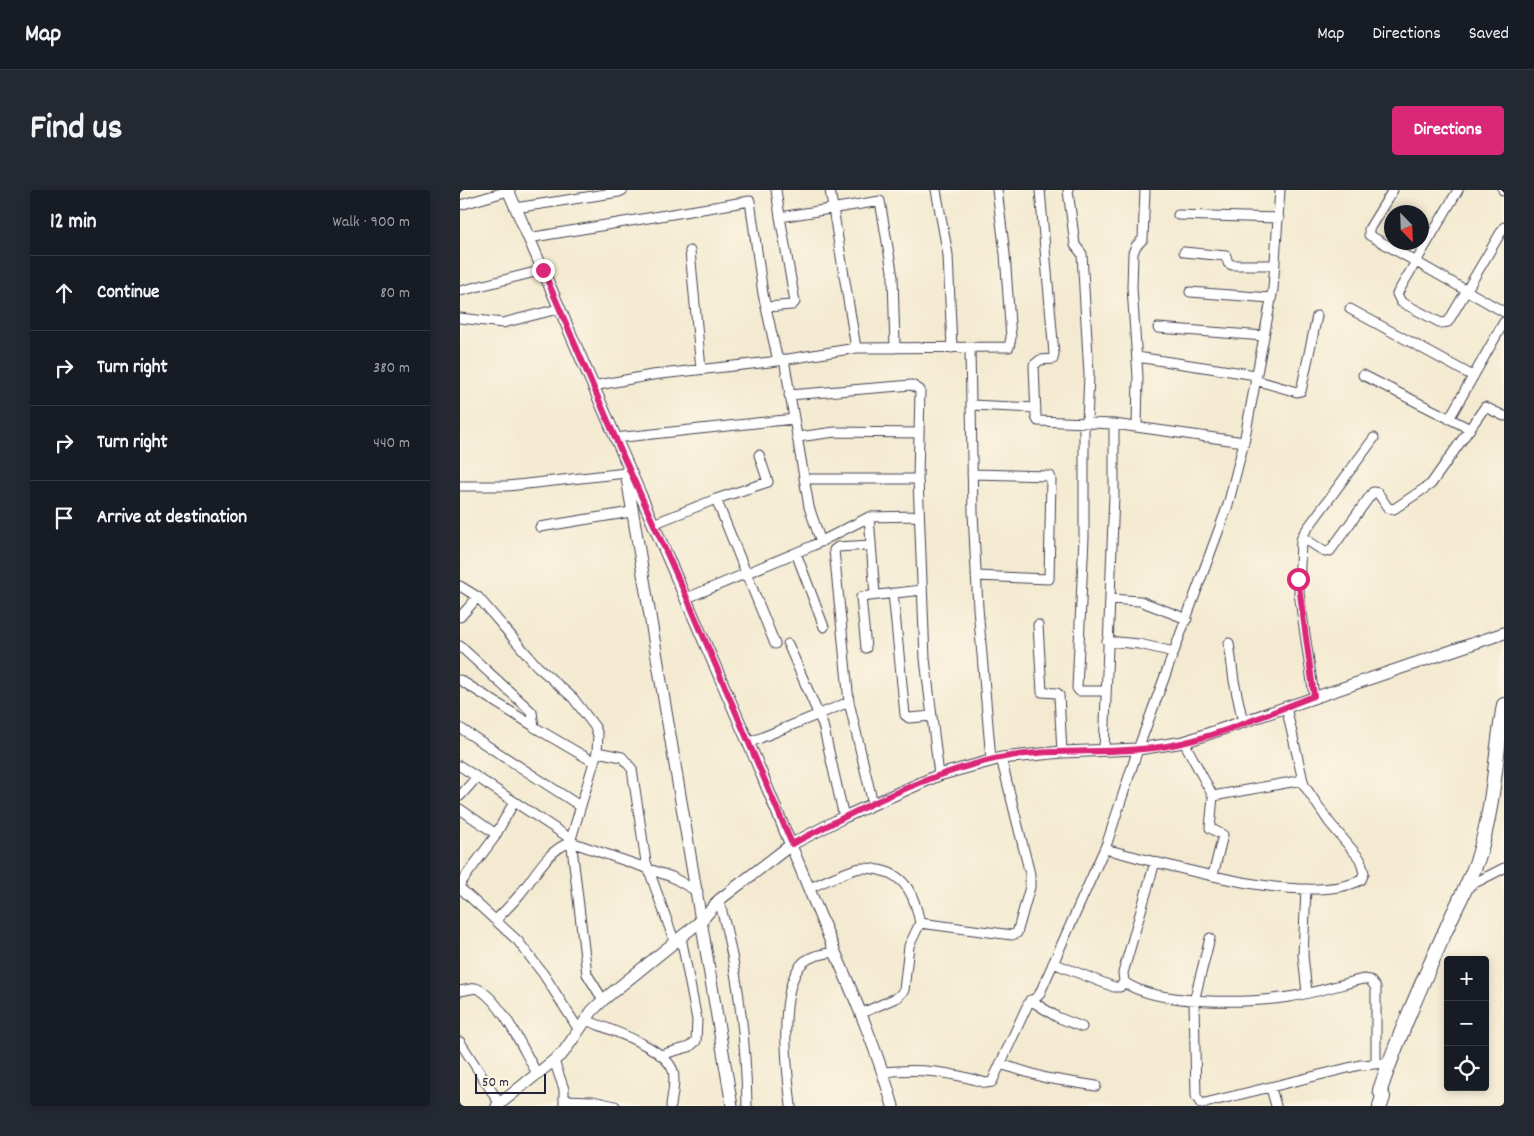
<!DOCTYPE html>
<meta charset="utf-8">
<style>
:root{--surface:#171b24;--page:#242831;--text:#f1f3f6;--muted:#9ea1a6;--line:#363941;--accent:#db2777}
body{margin:0;font-family:Dekko,sans-serif;background:var(--page);color:var(--text)}
.controls{position:absolute;right:15px;bottom:15px;display:grid;overflow:hidden;border-radius:5px;box-shadow:0 2px 8px #0003}
.controls button{width:45px;height:45px;display:grid;place-items:center;padding:0;border:0;border-bottom:1px solid var(--line);background:var(--surface);color:var(--text);font:25px sans-serif}
.compass{position:absolute;left:924px;top:15px;width:45px;height:45px;border-radius:50%;background:var(--surface);box-shadow:0 2px 8px #0003;rotate:157deg}
.scale{position:absolute;left:15px;bottom:12px;width:71px;box-sizing:border-box;padding-left:5px;border:2px solid #22223b;border-top:0;font-size:14px;line-height:18px;white-space:nowrap;color:#22223b;-webkit-text-stroke:4px #fcf5e5;paint-order:stroke}
.stop{position:absolute;width:15px;height:15px;margin:-11px;border:4px solid #db2777;border-radius:50%;background:#fff}
.stop.end{background:#db2777;border-color:#fff;box-shadow:0 1px 5px #0008}
.list{margin:0;padding:0;list-style:none}
h2{display:flex;justify-content:space-between;align-items:center;height:65px;margin:0;padding:0 20px;font-size:21px}
h2 small{font-size:16px;font-weight:400;color:var(--muted)}
.list li{display:grid;grid-template-columns:32px 1fr auto;gap:15px;align-items:center;box-sizing:border-box;height:75px;padding:0 20px;border-top:1px solid var(--line)}
.list b{display:block;font-size:19px;white-space:nowrap}
.list em{font-size:16px;font-style:normal;color:var(--muted)}
.icon{flex:none;width:28px;height:28px;fill:none;stroke:currentColor;stroke-width:2;stroke-linecap:round;stroke-linejoin:round}
.map{position:relative;flex:none;width:1044px;height:916px;overflow:hidden;border-radius:5px}
header{display:flex;align-items:center;gap:30px;box-sizing:border-box;height:70px;padding:0 25px;background:var(--surface);border-bottom:1px solid var(--line)}
header strong{font-size:24px}
nav{display:flex;gap:28px;margin-inline-start:auto;font-size:18px}
.intro{display:flex;align-items:center;justify-content:space-between;box-sizing:border-box;height:120px;padding:0 30px}
h1{margin:0;font-size:35px}
.button{padding:12px 22px;border-radius:5px;background:var(--accent);color:#fff;font-size:18px;font-weight:700}
main{display:flex;gap:30px;padding:0 30px}
aside{flex:1;background:var(--surface);border-radius:5px;box-shadow:0 2px 8px #0003}
.map>svg:first-child{display:block}
.lines{fill:none;stroke-linecap:round;stroke-linejoin:round}
.minor-casing{stroke:#424052;stroke-width:11}
.tertiary-casing{stroke:#424052;stroke-width:13}
.primary-casing{stroke:#424052;stroke-width:16}
.minor{stroke:#fff;stroke-width:9}
.tertiary{stroke:#fff;stroke-width:11}
.primary{stroke:#fff;stroke-width:14}
.route{stroke:#db2777;stroke-width:6}
</style>
<header>
<strong>Map</strong>
<nav><a>Map</a><a>Directions</a><a>Saved</a></nav>
</header>
<div class="intro"><h1>Find us</h1><a class="button">Directions</a></div>
<main>
<aside>
<h2>12 min<small>Walk · 900 m</small></h2>
<ul class="list">
<li><svg class="icon" aria-label="ahead" viewBox="0 0 24 24"><path d="M12 20V5M6 11l6-6 6 6"/></svg><div><b>Continue</b></div><em>80 m</em></li>
<li><svg class="icon" aria-label="right" viewBox="0 0 24 24"><path d="M7 20v-9h11M14 6l5 5-5 5"/></svg><div><b>Turn right</b></div><em>380 m</em></li>
<li><svg class="icon" aria-label="right" viewBox="0 0 24 24"><path d="M7 20v-9h11M14 6l5 5-5 5"/></svg><div><b>Turn right</b></div><em>440 m</em></li>
<li><svg class="icon" aria-label="arrive" viewBox="0 0 24 24"><path d="M6 21V4h12l-3 4 3 4H6"/></svg><div><b>Arrive at destination</b></div></li>
</ul>
</aside>
<div class="map">
<svg width="1044" height="916" viewBox="0 0 1044 916">
<rect width="100%" height="100%" fill="#fcf5e5"/>
<filter id="ink" filterUnits="userSpaceOnUse"><feTurbulence type="fractalNoise" baseFrequency=".02" numOctaves="2"/><feDisplacementMap in="SourceGraphic" scale="10" xChannelSelector="R" yChannelSelector="G"/><feConvolveMatrix kernelMatrix="1 2 1 2 8 2 1 2 1" color-interpolation-filters="sRGB"/></filter>
<filter id="wash" filterUnits="userSpaceOnUse"><feTurbulence type="fractalNoise" baseFrequency=".0096" numOctaves="4" result="noise"/><feDisplacementMap in="SourceGraphic" scale="20" xChannelSelector="R" yChannelSelector="G"/><feGaussianBlur stdDeviation="1.12" result="paint"/><feColorMatrix in="noise" values="0 0 0 0 0 0 0 0 0 0 0 0 0 0 0 0 0 1.4 0 .05"/><feComposite in="paint" operator="in"/></filter>
<g filter="url(#wash)">
<rect width="100%" height="100%" fill="#f4ead1"/>
</g>
<g filter="url(#ink)">
<g class="lines">
<g class="minor-casing">
<path id="minor" d="M316,0L320,27L420,11L433,87L435,158
M370,0L396,158
M476,0L488,65L492,158
M580,0L594,164L593,169L580,170L574,175L576,227L578,231L654,234L784,252
M608,0L615,55L622,64L629,184L627,232
M933,0L909,39V45L1044,122
M998,0L937,104L941,112L981,133L988,132L1044,37
M1043,0L1044,1
M0,15L48,1
M55,18L159,2L163,0
M718,25L819,28
M68,48L290,11L303,104L318,171
M230,61L241,179
M724,62L766,66L768,73L772,75H815
M0,101L83,80
M730,102L811,108
M306,117L332,115L335,112L320,27
M890,119L1013,186
M0,128L43,133L98,119
M698,138L804,146
M510,158L513,323L518,418L531,570
M677,167L796,185
M324,169L349,317L361,352
M903,185L1010,239
M795,190L837,202L841,201L857,126
M133,196L192,185L310,172L396,158L549,157L551,148L545,64L537,0
M329,205L452,195L460,200L458,289L465,469L479,585
M511,215L576,218
M989,229L1044,132
M624,232V347L617,498L619,501H646
M677,237L678,187L672,98L673,63L676,56L683,49L685,0
M338,247L375,242L459,243
M155,248L334,229
M512,284L590,286L591,289L589,389L516,386
M344,289H458
M0,296H48L166,283
M256,309L308,292L299,265
M409,327L415,405
M193,334L256,309L315,454
M80,337L171,322
M842,347L865,362L870,361L913,302L918,303L928,318L934,319L971,294L1025,217L1044,226
M336,363L364,437
M0,396L18,407L77,476L113,508L135,537L138,545L137,562L111,649L127,784L143,810
M433,403L445,525L449,528L472,526
M227,408L352,356L409,327L458,326
M650,409L680,411L727,429
M0,427L18,407
M578,435L582,502L597,503L599,505L602,562
M647,451L679,454L714,462
M769,453L774,491L783,532
M328,454L363,535L384,627
M0,456L72,522L74,537L134,572
M406,458L401,407L462,400
M0,490L72,535
M854,506L839,403L841,350L844,343L914,248
M389,512L374,360L378,357L411,355
M0,538L120,616
M724,552L753,606L750,638L763,645L753,685
M288,553L389,512L413,614
M644,559L654,305V234
M137,562L162,567L172,579L186,672L215,753
M0,576L111,649
M0,606L17,587
M753,606L843,590
M0,619L36,644
M645,659C705,674 846,718 901,690L904,683L900,669L869,632L844,595L826,517
M695,672L663,783L664,792C697,816 789,813 829,807C854,803 879,795 903,789L910,790L916,798V873
M0,694L34,648L54,612
M1007,697L1044,678
M0,698L58,751L84,785L119,840
M349,698C364,692 380,684 396,679C403,677 411,678 419,680C447,685 455,708 460,733L552,745L557,743L570,697V684L541,568
M846,699L843,765L847,803
M259,710C277,775 286,848 287,916
M36,730C44,721 53,713 60,704C75,686 87,660 111,652L212,687L238,702
M750,748L734,811L736,906L741,914L900,875L929,873
M593,773L654,797H660L664,792
M0,801L16,798C41,808 64,862 78,885
M570,810L597,827L622,837
M402,823L438,807L444,800L449,756L460,733
M126,830C147,839 206,857 213,881C216,891 212,905 211,916
M0,852L40,914
M200,865L229,857L236,851L237,830L221,747
M94,871L104,899V916
M540,874L586,888L636,896
M424,882C460,878 491,882 526,893L532,892L568,814L579,805L647,653L678,559L768,315L784,252L813,99L820,0
M811,898L816,916
M104,910L133,911L155,916
M331,916C327,881 318,805 340,776C348,765 364,764 375,762"/>
</g>
<g class="tertiary-casing">
<path id="tertiary" d="M48,0C130,189 213,379 295,568C322,633 348,698 375,762C397,813 418,863 433,916
M166,282L272,916
M37,916L103,863L132,821L143,810L242,730L259,710L332,654L384,627L479,585L541,568L602,562L678,559L724,552L1044,443"/>
</g>
<g class="primary-casing">
<path id="primary" d="M920,916L923,907L920,900C939,844 964,789 988,735C998,712 1010,692 1018,668C1034,618 1035,566 1044,515"/>
</g>
<use href="#minor" class="minor"/>
<use href="#tertiary" class="tertiary"/>
<use href="#primary" class="primary"/>
</g>
</g>
<g class="lines" filter="url(#ink)">
<path class="route" d="M83,80L164,268L227,408L332,654C395,621 460,587 530,570C588,556 649,566 707,556C757,547 807,524 854,506L838,389"/>
</g>
</svg>
<div class="controls">
<button>+</button>
<button>−</button>
<button><svg class="icon" aria-label="locate" viewBox="0 0 24 24"><circle cx="12" cy="12" r="6"/><path d="M12 2v4M12 18v4M2 12h4M18 12h4"/></svg></button>
</div>
<svg class="compass" viewBox="-18 -18 36 36"><path d="M0-13l5 13h-10z" fill="#e53935"/><path d="M0 13l5-13h-10z" fill="#9ea1a6"/></svg>
<div class="scale">50 m</div>
<div class="stop" style="left:838px;top:389px"></div>
<div class="stop end" style="left:83px;top:80px"></div>
</div>
</main>
